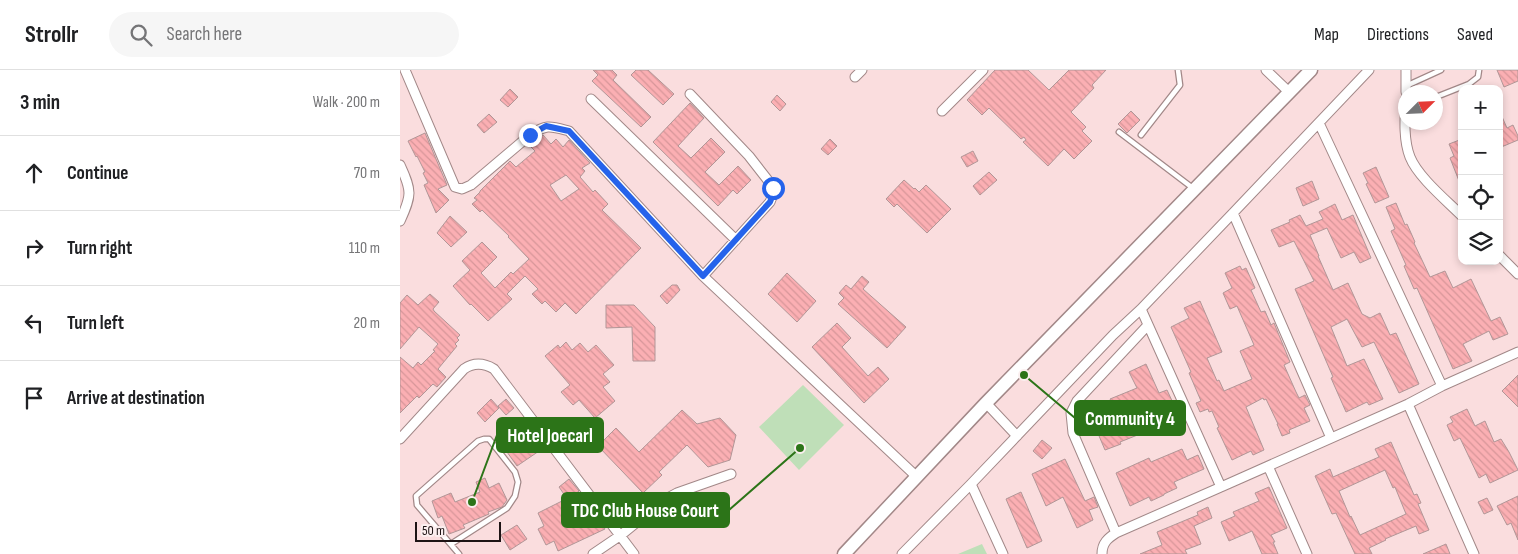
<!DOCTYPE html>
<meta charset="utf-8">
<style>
:root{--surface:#fff;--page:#f6f6f6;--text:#202124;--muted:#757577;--line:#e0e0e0}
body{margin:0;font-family:"Sofia Sans Condensed",sans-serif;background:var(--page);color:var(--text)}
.controls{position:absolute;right:15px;top:15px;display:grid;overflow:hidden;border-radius:10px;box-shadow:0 2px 8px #0003}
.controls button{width:45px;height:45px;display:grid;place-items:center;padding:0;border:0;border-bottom:1px solid var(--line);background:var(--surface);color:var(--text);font:25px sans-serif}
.compass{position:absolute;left:998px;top:15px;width:45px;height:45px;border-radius:50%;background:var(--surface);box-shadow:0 2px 8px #0003;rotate:66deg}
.scale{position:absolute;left:15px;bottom:12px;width:86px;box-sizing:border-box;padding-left:5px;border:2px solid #1d1314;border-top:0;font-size:14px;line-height:18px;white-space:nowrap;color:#1d1314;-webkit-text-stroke:4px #fbefef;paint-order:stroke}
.stop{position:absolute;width:15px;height:15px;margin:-11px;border:4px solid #2563eb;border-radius:50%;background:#fff}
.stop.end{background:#2563eb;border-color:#fff;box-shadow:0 1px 5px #0008}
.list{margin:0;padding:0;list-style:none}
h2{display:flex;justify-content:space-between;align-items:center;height:65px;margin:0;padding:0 20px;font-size:21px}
h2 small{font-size:16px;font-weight:400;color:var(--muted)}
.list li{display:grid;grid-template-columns:32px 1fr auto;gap:15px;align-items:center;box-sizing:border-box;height:75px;padding:0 20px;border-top:1px solid var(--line)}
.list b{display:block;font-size:19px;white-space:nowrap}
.list em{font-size:16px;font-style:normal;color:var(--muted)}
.icon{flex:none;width:28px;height:28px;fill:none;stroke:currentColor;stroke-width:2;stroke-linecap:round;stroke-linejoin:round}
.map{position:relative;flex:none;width:1118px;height:484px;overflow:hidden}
header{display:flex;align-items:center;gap:30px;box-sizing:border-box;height:70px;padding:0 25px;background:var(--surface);border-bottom:1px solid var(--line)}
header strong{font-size:24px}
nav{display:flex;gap:28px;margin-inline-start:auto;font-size:18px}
.search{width:350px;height:45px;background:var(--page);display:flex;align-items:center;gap:12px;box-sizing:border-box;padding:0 18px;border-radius:28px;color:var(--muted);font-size:19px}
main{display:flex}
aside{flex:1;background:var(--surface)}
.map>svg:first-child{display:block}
.garden{fill:#bfdfb8}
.building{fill:url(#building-back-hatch);stroke:#b19697;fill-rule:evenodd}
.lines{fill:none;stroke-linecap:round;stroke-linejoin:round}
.lane-casing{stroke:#a28888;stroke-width:7}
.street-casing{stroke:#a28888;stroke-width:11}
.secondary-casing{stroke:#a28888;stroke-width:15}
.lane{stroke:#fff;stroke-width:4.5}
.street{stroke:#fff;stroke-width:9}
.secondary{stroke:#fff;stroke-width:12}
.route{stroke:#2563eb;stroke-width:6}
.leader{fill:none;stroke:#2c7418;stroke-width:2}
.callout-dot{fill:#2c7418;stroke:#fbefef;stroke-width:2}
.callout{fill:#2c7418;stroke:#2c7418;stroke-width:2}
.callout-label{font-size:19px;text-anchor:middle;font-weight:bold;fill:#fff}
</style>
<header>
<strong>Strollr</strong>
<div class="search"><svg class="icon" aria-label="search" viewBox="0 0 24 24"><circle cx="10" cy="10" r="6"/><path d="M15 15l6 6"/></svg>Search here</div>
<nav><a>Map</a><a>Directions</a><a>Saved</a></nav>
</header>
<main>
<aside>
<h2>3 min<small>Walk · 200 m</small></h2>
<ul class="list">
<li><svg class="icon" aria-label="ahead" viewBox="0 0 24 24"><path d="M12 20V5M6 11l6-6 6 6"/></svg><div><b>Continue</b></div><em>70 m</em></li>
<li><svg class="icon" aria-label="right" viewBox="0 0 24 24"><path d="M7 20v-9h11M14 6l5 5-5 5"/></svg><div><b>Turn right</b></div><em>110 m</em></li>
<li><svg class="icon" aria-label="left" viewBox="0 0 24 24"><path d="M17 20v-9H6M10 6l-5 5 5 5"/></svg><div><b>Turn left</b></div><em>20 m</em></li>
<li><svg class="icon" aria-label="arrive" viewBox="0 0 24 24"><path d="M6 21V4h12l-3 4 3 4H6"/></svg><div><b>Arrive at destination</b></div></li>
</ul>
</aside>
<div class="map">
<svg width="1118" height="484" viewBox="0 0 1118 484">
<defs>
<pattern id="building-back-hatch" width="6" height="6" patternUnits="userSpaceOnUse" patternTransform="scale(1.25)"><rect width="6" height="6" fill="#fbafb3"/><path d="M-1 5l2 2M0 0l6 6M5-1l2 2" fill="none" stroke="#d79699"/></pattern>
</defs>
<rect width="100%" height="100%" fill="#faddde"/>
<path class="garden" d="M403,315L444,355L399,400L359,357Z
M582,474L587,484H558Z"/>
<path class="building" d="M193,0H212L217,5L213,10L251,47L241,57L192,11L198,5Z
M236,0H248L274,24L263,35L231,5Z
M595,0H628L649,20L669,0H706L692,15L694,18L671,42L686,57L682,61L692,71L674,89L664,79L648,96L623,72L626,70L624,67L621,69L589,38L582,45L567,30Z
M1097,0H1118V11L1104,17Z
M110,19L118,27L108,37L100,30Z
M377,25L386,34L380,41L371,32Z
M290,33L304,48L278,76L291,88L311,68L325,82L305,102L319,115L338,96L351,110L337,124L333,120L318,136L253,72Z
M1099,40L1107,58L1113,55L1118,66V70L1099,78Z
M731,41L740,50L727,63L718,54Z
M89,44L97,52L84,63L77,55Z
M25,63L47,115L38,119L49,130L36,143L24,115L28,113L23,103L25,102L17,86L16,87L8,71Z
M143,65L151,74L156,69L163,77L169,70L190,93L182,98L185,101L180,107L193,122L195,120L208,134L202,140L241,178L176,244L165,233L156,242L145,231L142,234L132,224L138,219L125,206L107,224L112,229L88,251L71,234L70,235L53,216L70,200L62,191L82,172L97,187L81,203L95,218L111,202L113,204L129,189L108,167L109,166L82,140L80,142L72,134L77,130L74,128L80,122V121L110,91L116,97L135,81L129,75L134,70ZM166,105L179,119L161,131L150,115Z
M430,69L437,76L428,85L421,79Z
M1062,69V116H1061L1050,88L1054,86L1049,74Z
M573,81L578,91L567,97L561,87Z
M976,97L989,127L975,133L966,114L968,113L963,103Z
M589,102L597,110L580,125L573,116Z
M504,110L514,119L515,118L519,122L526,115L551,139L527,163L497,134L494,137L486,129Z
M912,111L919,129L903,136L896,118Z
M996,133L1005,155L1007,154L1015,172L1014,173L1030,207L1045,201L1053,218L1071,209L1091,251L1100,247L1108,264L1093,270L1089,261L1063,274L1072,291L1053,299L1017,218L1014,219L1004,196L1006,195L991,161L995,159L986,137Z
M935,134L942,150L953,145L971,188L960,193L954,182L941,188L927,158L910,165L919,186H918L933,220L948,213L962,244L970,248L980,243L990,265L996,263L1019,314L999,323L974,272L962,277L947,249L931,257L947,296L964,289L983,329L969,335L967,332L946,342L931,308L933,307L895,219L914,211L894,171L879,177L871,160L890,152L889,150L900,145L906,156L923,149L919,142Z
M50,146L67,162L51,177L37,163Z
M840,196L842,200L846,198L855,218L851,220L861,242L865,241L871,255L874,253L890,292L884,295L896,322L899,328L905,325L910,335L904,338L910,351L889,360L890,363L882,366L877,354H878L866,329L864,330L863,328L846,337L864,380L853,385L851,381L832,390L817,358L819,357L812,341L809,342L808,339L800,342L796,333L801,331L789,303L791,302L771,257L789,248L784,238L800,231L822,282L807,288L817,311L819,310L824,321L852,309L840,281L854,275L837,236L830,239L823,223L832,218L825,203Z
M387,203L416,231L397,252L368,224Z
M462,206L469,212L463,219L506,257L487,278L438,234L444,228L439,223L446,215L451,219Z
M272,215H277L280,220L267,234L260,226Z
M30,224L39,232L33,239L34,241L60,265L57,268L59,270L55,274L57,276L38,299L46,307L37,317L33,314L19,328L17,326L0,343V287L13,298L18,292L21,295L35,281L33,280L38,274L19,257L0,279V233L7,225L18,235Z
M206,235H234L255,257V291H233L232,257L206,258Z
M437,253L451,268L442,277L468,306L478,297L489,309L464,333L412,277Z
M166,272L172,280L180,273L188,282L196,275L214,295L203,304L210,312L203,317L215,331L195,348L179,330L173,335L161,322L170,315L145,286L158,275L160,278Z
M746,294L759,323L767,320L774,335L766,338L773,352L756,359L755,358L720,372L721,374L705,380L691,347L714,337L710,329L737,318L729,302Z
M1118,305V337L1102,321Z
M91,329L99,338L85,352L77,343Z
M106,329L114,338L106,345L98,336Z
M1067,339L1075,356L1085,351L1094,372L1101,369L1109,382L1118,400L1090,413L1086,404L1079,408L1060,368L1054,371L1047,355L1053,352L1050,347Z
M282,340L297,354L320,348L336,365L330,390L308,397L287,375L259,402L262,405L243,423L198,376L216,358L239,382Z
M135,364L145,377L117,396L107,382Z
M642,370L652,378L642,389L633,381Z
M991,372L1014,425L1017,424L1021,433L1018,434L1029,460L1019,464L1016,456L985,469L986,470L969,478L972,484H955L936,443L932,444L915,406L930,399L933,407L979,387L975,379ZM985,400L993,418L995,417L1006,444L960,465L951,446L950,447L939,421Z
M782,379L787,390L798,385L804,399L774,412L777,418L764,424V425L751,431L749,427L730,436L716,403L749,388L751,392Z
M665,389L685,431L694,427L698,437L689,440L693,450L677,458L663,427L646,436L632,404Z
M85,408L89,418L99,413L107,430L102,437L88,442L89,444L63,455L65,458L49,464L42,446L38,448L32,431L51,423L55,432L80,422L76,412Z
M169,409L179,421L168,430L159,417Z
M869,417L887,458L871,465L875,472H873L878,484H862L852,461L829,471L821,452L835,446L833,442L859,431L855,423Z
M621,422L642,471L627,478L606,429Z
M1118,426V470L1111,453L1107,455L1097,436Z
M1087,428L1093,440L1084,444L1078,432Z
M166,429L175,448L191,437L205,459L158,481L154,471L146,475L138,459L144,456L138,443Z
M808,437L812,448L794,456L801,474L785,480L787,484H740L762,475L757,462L798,445L797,442Z
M117,455L127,469L110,480L101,465Z
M1046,474L1050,484H1023Z"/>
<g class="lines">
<g class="lane-casing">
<path id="lane" d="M1006,16L1041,0
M1036,27L1069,14L1078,7L1079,0
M719,62L794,119
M741,65L780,15L778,0
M51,474L107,438L115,426L118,412L115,402L89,369H84L78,371L16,426L17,435L59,484"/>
</g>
<g class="street-casing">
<path id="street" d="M5,0L55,117L62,119L71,115L130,65C147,54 150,56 169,61L303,206L517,407
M866,0L890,23
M455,7L462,0
M1006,22V0
M290,24L349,86L370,113L374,122L370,132L303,206
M1006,28C1005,47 1003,69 1010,87C1018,107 1046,130 1062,146
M191,29L336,170
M542,41L583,0
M919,53L1042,316
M0,95C12,121 12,125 0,151
M833,143L931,368
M1099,185L1118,204
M586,333L617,366
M1008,334L1074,484
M0,369L64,299C74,292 84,293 94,299L234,484
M868,396L907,484
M571,414L603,484
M821,417L1008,334L1042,316L1118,282
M716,463L673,363L671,343L677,331L748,255
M193,484L221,465L264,430L277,423L331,404
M502,484L571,414L713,265L741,239L833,143L969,0
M702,484C702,473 708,468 716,463L821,417L741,239"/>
</g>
<g class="secondary-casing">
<path id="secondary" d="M444,484L586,333L911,0"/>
</g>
<use href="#lane" class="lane"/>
<use href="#street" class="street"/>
<use href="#secondary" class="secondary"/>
</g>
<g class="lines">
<path class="route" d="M130,65L146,56L169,61L303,206L370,132L374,122L373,118"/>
</g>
<path class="leader" d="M624 305L675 348M72 432L97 365M400 378L329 440"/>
<g class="callout-dot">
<circle cx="624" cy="305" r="5"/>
<circle cx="72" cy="432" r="5"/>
<circle cx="400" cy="378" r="5"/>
</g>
<g class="callout">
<rect x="675" y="331" width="110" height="34" rx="5"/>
<rect x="97" y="348" width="106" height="34" rx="5"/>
<rect x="162" y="423" width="167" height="34" rx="5"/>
</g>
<g class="callout-label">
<text x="730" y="355">Community 4</text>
<text x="150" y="372">Hotel Joecarl</text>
<text x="245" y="447">TDC Club House Court</text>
</g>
</svg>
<div class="controls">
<button>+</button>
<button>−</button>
<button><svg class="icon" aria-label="locate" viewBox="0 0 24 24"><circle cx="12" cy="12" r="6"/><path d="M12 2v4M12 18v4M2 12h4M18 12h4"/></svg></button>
<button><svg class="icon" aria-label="layers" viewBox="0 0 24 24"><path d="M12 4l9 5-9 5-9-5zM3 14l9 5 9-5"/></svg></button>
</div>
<svg class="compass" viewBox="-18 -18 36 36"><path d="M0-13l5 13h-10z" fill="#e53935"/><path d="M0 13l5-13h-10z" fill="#757577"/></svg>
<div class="scale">50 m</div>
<div class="stop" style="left:373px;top:118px"></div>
<div class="stop end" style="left:130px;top:65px"></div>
</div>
</main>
